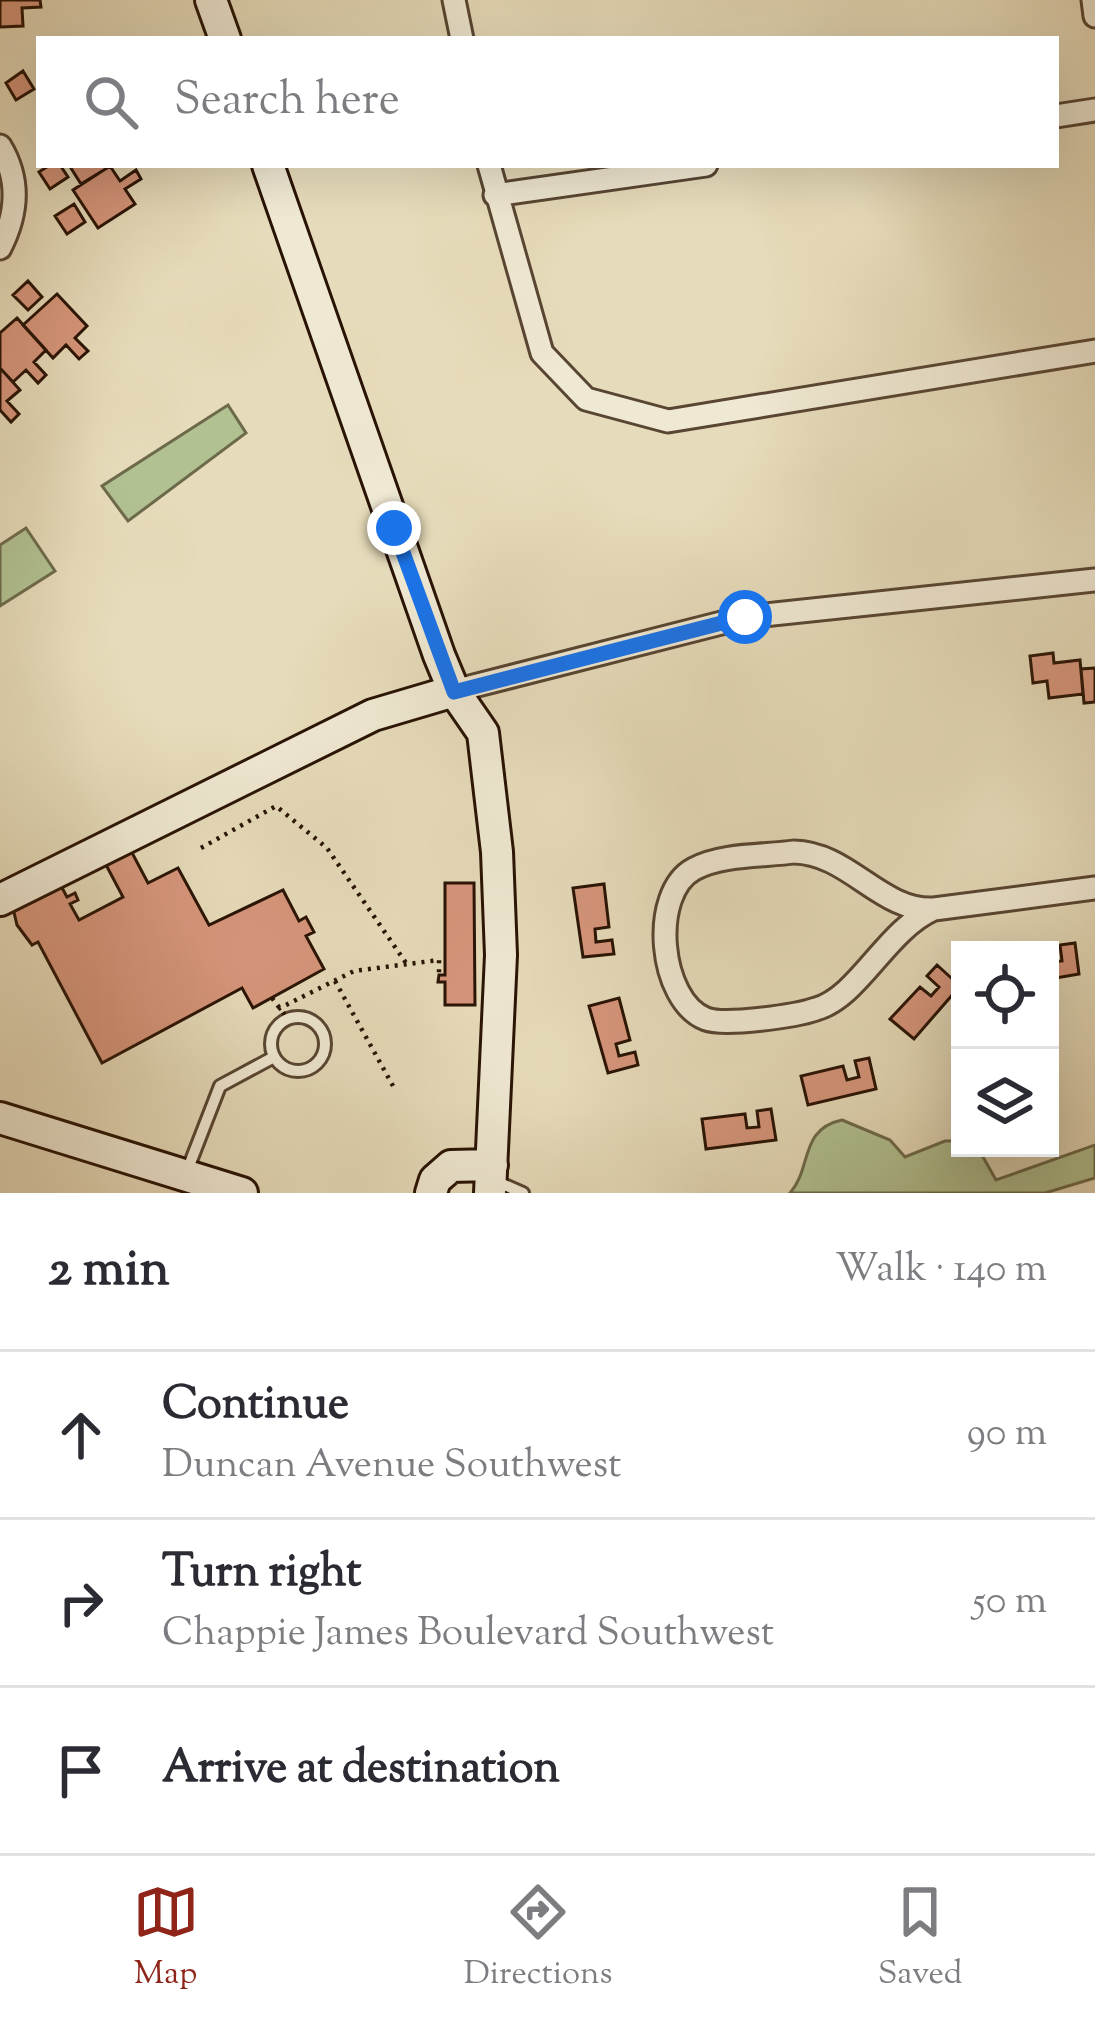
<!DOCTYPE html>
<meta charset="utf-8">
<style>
:root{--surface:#fff;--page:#f2f2f3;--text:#2b2b33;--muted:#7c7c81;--line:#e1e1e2;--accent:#8f2418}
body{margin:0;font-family:"Sorts Mill Goudy",serif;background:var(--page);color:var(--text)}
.controls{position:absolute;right:36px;bottom:36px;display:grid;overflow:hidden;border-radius:0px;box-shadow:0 12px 48px #0002}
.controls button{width:108px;height:108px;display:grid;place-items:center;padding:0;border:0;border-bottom:3px solid var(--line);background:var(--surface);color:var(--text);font:60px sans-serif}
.stop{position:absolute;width:36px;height:36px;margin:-27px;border:9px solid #1a73e8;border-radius:50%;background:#fff}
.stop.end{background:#1a73e8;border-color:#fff;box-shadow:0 3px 12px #0008}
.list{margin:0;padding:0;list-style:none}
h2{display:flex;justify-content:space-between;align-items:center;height:156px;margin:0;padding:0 48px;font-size:51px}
h2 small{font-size:39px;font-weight:400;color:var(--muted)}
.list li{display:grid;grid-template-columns:78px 1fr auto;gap:36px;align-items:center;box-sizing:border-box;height:168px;padding:0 48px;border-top:3px solid var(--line)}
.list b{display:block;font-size:45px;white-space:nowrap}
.list p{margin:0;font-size:39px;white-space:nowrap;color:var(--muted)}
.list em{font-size:39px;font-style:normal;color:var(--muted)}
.icon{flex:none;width:66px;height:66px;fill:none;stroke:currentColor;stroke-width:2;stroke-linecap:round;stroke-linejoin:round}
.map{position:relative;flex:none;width:1095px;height:1193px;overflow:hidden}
.search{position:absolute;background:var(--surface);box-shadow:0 12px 48px #0002;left:36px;right:36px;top:36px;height:132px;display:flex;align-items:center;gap:30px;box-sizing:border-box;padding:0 42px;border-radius:0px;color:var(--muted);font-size:45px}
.sheet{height:660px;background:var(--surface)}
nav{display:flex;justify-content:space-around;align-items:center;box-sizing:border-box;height:168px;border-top:3px solid var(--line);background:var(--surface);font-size:33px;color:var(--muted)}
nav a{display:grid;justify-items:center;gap:6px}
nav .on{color:var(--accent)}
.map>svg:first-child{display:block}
.green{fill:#b1c192;stroke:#6d6a4b;stroke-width:3}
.building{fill:#d6957b;stroke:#291304;stroke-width:3}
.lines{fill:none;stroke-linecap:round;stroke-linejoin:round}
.lane-casing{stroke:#584532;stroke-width:16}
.street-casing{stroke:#584532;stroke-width:27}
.secondary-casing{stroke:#291304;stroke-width:36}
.path{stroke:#291304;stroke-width:4.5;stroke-dasharray:3 6;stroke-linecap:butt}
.lane{stroke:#efe8d2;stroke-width:10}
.street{stroke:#efe8d2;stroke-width:21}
.secondary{stroke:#efe8d2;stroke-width:30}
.route{stroke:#1a73e8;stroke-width:15}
</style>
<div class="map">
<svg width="1095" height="1193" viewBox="0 0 1095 1193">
<rect width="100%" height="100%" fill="#e6dbba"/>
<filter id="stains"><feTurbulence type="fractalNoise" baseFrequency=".00167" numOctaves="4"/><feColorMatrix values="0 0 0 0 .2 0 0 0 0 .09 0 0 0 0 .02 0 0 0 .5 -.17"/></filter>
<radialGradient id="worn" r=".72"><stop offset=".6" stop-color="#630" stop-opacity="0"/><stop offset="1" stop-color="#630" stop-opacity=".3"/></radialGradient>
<path class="green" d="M228,405L246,433L128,521L102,486Z
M26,528L55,571L0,606V545Z
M842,1120L890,1140L905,1157L945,1141H960V1148H978L996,1180L1095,1145V1178L1045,1193H790C812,1169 799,1129 842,1120Z"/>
<path class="building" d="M0,0H40L41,7L22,8L23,26L0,27Z
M23,71L34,89L16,100L6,83Z
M50,165H60L68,177L50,189L39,172Z
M69,165H112L81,184Z
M110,166L120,181L136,170L141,179L125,189L135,204L98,228L73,190Z
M74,204L85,222L67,234L55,216Z
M28,281L42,297L28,310L13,295Z
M57,294L87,326L75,338L88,351L79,359L66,345L53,358L23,325Z
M17,318L46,350L34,362L46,375L38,383L26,370L13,382L0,368V333Z
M0,368L20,390L7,401L19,414L11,422L0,410Z
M1053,653L1054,663L1080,660L1083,694L1049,698L1047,681L1033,683L1030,656Z
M1095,668V702L1084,703L1081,669Z
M129,847L148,883L178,868L209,925L283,890L299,921L306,917L314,932L306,936L324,969L253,1008L242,988L102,1063L38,942L32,945L17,925L13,908L60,884L67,897L75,893L78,900L70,904L79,920L123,897L104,861Z
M445,883H474L475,1005H445V982H438L439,975H445Z
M604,884L609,927L595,929L596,942L612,940L614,954L583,957L573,888Z
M1075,943L1079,974L1050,979V962L1062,961L1060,945Z
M937,965L960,986L914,1039L890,1019L920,987L931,996L939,987L927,976Z
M619,998L630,1040L616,1044L619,1056L635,1052L638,1065L608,1073L589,1006Z
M869,1058L876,1089L808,1105L801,1076L843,1066L847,1080L859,1077L855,1061Z
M771,1109L776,1140L706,1149L702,1119L745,1114L747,1128L759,1127L757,1111Z"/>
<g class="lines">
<g class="lane-casing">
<path id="lane" d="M271 1044a27 27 0 1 1 54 0a27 27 0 1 1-54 0Z
M187,1171L220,1086L274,1057
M493,1180L523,1193"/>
</g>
<g class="street-casing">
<path id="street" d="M454,0L462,39
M1093,0L1095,16
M1056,116L1095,110
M0,146C20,179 18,213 0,248
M489,165L542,353L586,399L668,421L1095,351
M495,195L706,165
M454,691L745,617L1095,580
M794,852C849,853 881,912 934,909C886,930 859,997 816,1009C796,1016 725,1026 706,1019C659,1001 649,893 694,869C721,854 765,856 794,852Z
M934,909L1095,888"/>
</g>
<g class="secondary-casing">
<path id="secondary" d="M211,0L225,39
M268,165L439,655L454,691L483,733L497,852L501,955L490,1193
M0,900L373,715L454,691
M0,1118L242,1193
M431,1193L435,1180L451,1166L492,1165"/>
</g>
<path class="path" d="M201,848L276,806L327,848L406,963
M335,981L393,1086
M272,998L288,1019
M278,1009L354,971L439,960V975"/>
<use href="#lane" class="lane"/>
<use href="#street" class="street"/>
<use href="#secondary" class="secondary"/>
</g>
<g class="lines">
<path class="route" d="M394,528L454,692L745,617"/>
</g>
<rect width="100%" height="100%" filter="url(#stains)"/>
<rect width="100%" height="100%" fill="url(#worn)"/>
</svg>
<div class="controls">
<button><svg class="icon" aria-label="locate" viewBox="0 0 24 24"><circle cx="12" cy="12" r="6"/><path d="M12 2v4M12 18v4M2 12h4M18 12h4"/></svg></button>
<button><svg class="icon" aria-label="layers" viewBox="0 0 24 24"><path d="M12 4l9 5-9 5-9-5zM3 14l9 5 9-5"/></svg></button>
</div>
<div class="stop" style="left:745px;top:617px"></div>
<div class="stop end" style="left:394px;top:528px"></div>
<div class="search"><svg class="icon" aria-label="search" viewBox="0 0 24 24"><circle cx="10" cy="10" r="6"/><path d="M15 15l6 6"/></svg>Search here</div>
</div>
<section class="sheet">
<h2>2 min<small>Walk · 140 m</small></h2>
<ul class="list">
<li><svg class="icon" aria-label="ahead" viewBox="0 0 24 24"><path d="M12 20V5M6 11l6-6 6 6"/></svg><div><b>Continue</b><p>Duncan Avenue Southwest</p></div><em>90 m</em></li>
<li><svg class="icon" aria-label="right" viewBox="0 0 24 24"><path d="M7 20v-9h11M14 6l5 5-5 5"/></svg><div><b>Turn right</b><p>Chappie James Boulevard Southwest</p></div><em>50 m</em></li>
<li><svg class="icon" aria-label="arrive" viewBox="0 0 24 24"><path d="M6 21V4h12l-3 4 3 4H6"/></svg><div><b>Arrive at destination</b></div></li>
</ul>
</section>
<nav>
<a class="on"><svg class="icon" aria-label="map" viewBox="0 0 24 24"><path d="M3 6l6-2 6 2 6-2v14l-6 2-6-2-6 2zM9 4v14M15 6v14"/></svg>Map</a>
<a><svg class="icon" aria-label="directions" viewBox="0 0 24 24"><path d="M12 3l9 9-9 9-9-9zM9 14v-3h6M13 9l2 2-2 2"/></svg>Directions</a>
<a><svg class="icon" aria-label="saved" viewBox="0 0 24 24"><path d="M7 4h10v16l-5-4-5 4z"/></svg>Saved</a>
</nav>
